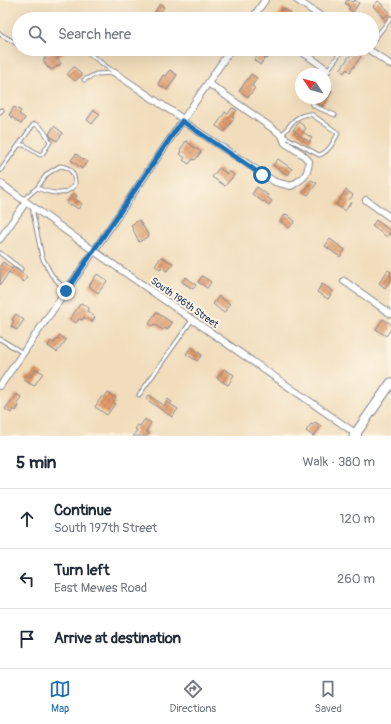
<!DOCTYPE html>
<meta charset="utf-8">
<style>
:root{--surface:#fff;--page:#f6f6f7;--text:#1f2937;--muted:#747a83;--line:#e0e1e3;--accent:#1f6fb2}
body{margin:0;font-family:Pangolin,sans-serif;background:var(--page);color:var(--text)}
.compass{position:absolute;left:295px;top:68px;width:36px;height:36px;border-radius:50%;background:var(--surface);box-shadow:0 4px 16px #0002;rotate:305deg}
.stop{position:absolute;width:12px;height:12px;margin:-9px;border:3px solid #1f6fb2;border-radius:50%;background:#fff}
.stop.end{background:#1f6fb2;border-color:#fff;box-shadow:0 1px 4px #0008}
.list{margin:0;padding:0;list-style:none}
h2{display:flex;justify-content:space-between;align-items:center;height:52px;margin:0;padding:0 16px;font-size:17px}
h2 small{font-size:13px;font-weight:400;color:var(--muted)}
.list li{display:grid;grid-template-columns:26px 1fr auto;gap:12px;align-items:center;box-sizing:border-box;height:60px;padding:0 16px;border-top:1px solid var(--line)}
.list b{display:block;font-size:15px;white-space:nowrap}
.list p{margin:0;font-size:13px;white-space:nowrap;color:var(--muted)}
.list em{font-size:13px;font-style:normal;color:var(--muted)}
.icon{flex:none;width:22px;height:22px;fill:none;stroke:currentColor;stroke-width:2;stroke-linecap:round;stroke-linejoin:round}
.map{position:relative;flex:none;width:391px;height:436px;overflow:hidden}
.search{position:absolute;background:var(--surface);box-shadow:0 4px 16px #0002;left:12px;right:12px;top:12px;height:44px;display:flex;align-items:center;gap:10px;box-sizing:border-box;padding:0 14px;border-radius:22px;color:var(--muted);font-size:15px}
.sheet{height:232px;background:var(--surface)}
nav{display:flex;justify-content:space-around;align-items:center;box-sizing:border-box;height:56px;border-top:1px solid var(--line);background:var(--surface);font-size:11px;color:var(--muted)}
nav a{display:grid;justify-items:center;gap:2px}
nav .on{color:var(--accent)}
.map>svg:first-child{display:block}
.building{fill:url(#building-cross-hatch)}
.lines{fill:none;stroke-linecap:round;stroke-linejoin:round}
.lane-casing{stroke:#86868d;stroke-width:5}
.street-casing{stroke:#86868d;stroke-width:8}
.secondary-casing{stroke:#86868d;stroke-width:11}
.lane{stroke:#fff;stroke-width:3}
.street{stroke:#fff;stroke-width:6}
.secondary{stroke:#fff;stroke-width:9}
.route{stroke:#1f6fb2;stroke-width:5}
.labels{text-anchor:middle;stroke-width:4;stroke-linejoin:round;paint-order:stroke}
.street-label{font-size:10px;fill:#1b2f5e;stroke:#fcf5e5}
</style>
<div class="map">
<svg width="391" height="436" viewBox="0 0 391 436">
<defs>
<pattern id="building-cross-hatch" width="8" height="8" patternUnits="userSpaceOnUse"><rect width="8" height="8" fill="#e29a69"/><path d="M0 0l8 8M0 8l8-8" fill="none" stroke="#b67e5a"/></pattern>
</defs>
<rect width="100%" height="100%" fill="#fcf5e5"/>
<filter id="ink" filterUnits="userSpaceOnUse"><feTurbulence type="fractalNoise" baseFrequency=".025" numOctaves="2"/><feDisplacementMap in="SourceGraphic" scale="8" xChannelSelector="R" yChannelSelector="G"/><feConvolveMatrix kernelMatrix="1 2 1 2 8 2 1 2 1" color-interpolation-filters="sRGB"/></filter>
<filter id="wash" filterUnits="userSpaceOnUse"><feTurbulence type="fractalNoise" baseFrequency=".012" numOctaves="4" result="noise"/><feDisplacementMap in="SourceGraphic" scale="16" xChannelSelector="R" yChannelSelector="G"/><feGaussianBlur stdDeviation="0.9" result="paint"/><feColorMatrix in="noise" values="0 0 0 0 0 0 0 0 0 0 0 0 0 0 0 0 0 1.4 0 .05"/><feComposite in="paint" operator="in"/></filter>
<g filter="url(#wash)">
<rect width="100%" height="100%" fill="#f1ddbc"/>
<g id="blocks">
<path class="building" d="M347,0L353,2L355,0L359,3L353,12L348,9L350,7L345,3Z
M378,1L390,12L384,18L379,14L380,12L373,6Z
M160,4L164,7L156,19H150Z
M283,8L291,13L287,19H276Z
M57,49H61L64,54L57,58L61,64L51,70L49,67L48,68L43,60L46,59L44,56Z
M262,49H270L273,51L267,59L265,58L260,65L254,60Z
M353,51L361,56L350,72L347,69L344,73L340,70Z
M74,67L82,75L75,81L67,74Z
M170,70L177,75L167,90L158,84L163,75L165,76Z
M251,74L257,78L252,86L255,88L248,97L239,91Z
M327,88L332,92L322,106L316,103L320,98H325V91Z
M14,107L21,111L19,114L25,118L21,124L9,115Z
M232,108L237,110L232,117L234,118L225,132L216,126L225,112L228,114Z
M94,110L100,114L92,124L87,120Z
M299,122L306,128L303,132L312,138L309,142L293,130Z
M54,126L63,133L57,141L51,137L49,134Z
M186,141L201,152L195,160L193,159L189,164L183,160L185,158L180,154L182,151L180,150Z
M76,154L87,162L82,169L71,160Z
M278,159L292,169L288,175L273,165Z
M219,168L227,174L229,171L234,175L225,186L212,177Z
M311,180L317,183L308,195L303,192Z
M257,187L268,195L267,197L272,201L269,205L264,201L263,202L252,194Z
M346,190L353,195L349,200L351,202L345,211L336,205Z
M73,193L77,196L75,199L82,204L78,209L71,204L70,206L66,203Z
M286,214L295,221L289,228L280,221Z
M139,220L149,236L139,242L131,225Z
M376,220L391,231L387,237L372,226Z
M330,239L345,250L340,257L325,246Z
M161,257L173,263L167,271L161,267L160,269L155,266Z
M3,262L12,269L13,267L27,277L24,282L9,272L0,285V266Z
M388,270L391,272V280L385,288L379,283Z
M97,274L107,281L98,293L89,286Z
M202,276L211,282L207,288L198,282Z
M186,277L196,285L193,289L182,282Z
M322,284L333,291L328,299L317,292Z
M219,296L230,304L224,313L213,304Z
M81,303L89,308L87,311L95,317L92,322L84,317L82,320L79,319L76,323L70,319Z
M156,312L172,323L167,330L165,328L163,330L154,324L152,326L149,324Z
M16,314L24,320L17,330L11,327L14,321L12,320Z
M383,319L391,324V329L386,336L376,329Z
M60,335L66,340L57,352L48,346L51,341L54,343Z
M191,347L202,355L197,361L186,354Z
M36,369L43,373L34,386L24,380L27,375L30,377Z
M224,369L234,375L228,385L217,378Z
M108,393L116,398L113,402L115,404L107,415L95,407L102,396L104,398Z
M16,394L21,397L17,404L19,406L16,411L13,409L11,413L5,409Z
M149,395L164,406L168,399L172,402L170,404L178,409L172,417L146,399Z
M145,419L151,423L146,431L149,433L147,436H133L137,430L135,429L138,425L140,426Z
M315,422L321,426L314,436H313L306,431L311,424L313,425Z"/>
</g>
</g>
<g filter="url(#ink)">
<use href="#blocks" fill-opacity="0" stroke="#86868d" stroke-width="1"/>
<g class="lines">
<g class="lane-casing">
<path id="lane" d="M0,34L19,45
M372,42L391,18
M83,49L115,73
M325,74L343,49
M84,80L96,74L115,73
M309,98L314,106L335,115
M0,112L2,110
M311,114L338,133C334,142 328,153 319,155L282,135C292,123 295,115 311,114Z
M0,171L33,125L35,124C43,127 47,135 50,142L43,153L40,155L24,145H19
M23,200L37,188L47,174L60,166C71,167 75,174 75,184C66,198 50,193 37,188
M33,208V213L42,257L51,274L66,291
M0,253L21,269
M0,339L23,353
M139,395L192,320"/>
</g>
<g class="street-casing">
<path id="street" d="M297,0L325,19
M252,19L265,0
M298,49L328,70
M368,49L391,65
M115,73L183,119
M182,121L275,182L291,186C304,178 308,176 309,161L302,154L285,143L282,135L208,83
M0,183L94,251L358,435
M366,200L391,218
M0,239L26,202
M344,281L391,314
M0,386L94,251L231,49"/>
</g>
<g class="secondary-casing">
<path id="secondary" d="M354,436L391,383"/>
</g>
<use href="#lane" class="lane"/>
<use href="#street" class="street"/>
<use href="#secondary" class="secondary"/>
</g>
</g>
<g class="lines" filter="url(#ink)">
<path class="route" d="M66,291L182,121L262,175"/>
</g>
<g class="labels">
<g class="street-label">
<text transform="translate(185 302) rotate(35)" y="4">South 196th Street</text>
</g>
</g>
</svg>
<svg class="compass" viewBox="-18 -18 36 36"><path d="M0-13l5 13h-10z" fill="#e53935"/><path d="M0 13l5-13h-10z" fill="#747a83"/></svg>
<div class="stop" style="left:262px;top:175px"></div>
<div class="stop end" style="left:66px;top:291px"></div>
<div class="search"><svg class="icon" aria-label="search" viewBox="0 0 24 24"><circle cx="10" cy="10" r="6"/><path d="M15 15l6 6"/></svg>Search here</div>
</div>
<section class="sheet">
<h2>5 min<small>Walk · 380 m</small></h2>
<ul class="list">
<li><svg class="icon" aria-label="ahead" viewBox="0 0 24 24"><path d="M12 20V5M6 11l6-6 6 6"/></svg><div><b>Continue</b><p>South 197th Street</p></div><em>120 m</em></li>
<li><svg class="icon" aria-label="left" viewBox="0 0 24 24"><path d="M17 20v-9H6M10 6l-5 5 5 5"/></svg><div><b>Turn left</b><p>East Mewes Road</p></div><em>260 m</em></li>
<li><svg class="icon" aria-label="arrive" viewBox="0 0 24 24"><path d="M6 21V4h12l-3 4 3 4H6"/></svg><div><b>Arrive at destination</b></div></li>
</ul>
</section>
<nav>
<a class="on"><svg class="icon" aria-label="map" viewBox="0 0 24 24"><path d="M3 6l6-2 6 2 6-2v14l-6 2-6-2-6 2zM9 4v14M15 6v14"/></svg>Map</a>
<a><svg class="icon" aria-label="directions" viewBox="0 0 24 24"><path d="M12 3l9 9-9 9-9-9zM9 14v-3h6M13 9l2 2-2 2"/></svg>Directions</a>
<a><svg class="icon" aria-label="saved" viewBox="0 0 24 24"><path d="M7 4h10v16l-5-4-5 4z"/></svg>Saved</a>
</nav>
